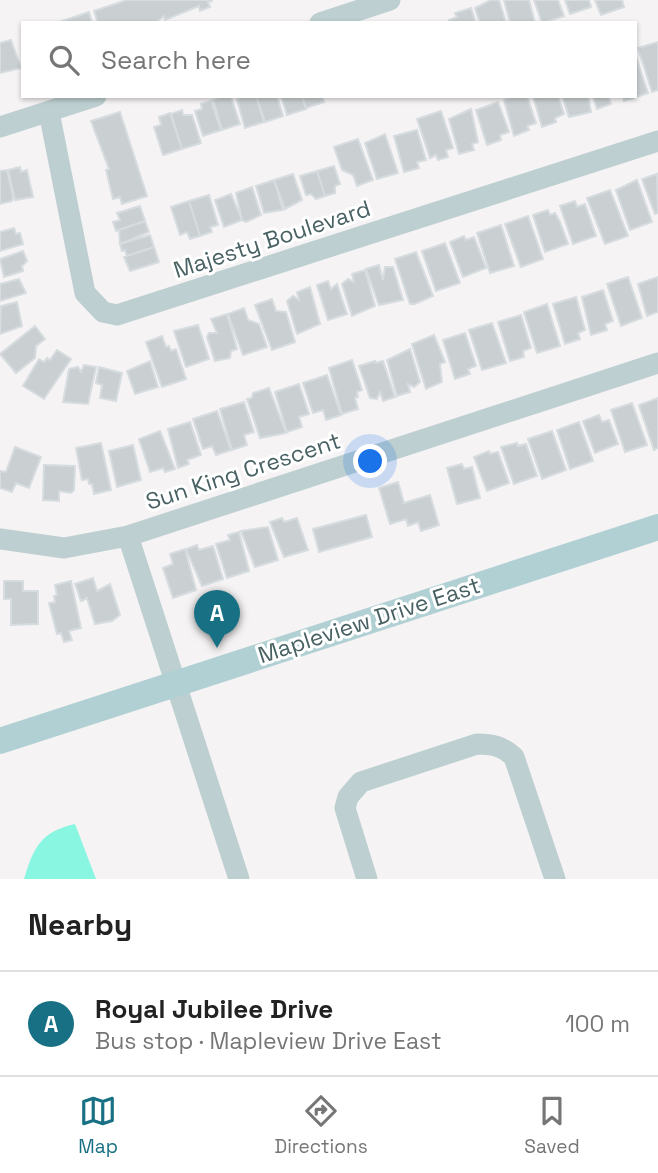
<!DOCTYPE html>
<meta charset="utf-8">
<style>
:root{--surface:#fff;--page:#f6f6f6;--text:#222;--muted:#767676;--line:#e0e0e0;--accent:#177083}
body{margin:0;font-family:"Space Grotesk",sans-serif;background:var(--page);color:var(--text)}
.you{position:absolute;left:371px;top:462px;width:24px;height:24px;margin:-18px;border:5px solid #fff;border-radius:50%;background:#1a73e8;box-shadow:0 0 0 10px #1a73e833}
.badge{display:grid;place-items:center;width:46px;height:46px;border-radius:50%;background:var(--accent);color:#fff;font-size:23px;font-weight:700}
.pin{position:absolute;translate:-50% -58px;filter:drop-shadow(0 2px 4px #0008)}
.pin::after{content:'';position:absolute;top:37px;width:24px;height:21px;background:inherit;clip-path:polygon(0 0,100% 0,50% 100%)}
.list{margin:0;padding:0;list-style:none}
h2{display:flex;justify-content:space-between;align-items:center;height:91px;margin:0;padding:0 28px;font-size:30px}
h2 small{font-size:23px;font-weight:400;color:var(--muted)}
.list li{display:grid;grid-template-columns:46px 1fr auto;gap:21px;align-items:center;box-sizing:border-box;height:105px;padding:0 28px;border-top:2px solid var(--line)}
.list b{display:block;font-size:26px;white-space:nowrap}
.list p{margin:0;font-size:23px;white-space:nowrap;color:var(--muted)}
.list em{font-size:23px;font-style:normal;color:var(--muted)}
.icon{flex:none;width:38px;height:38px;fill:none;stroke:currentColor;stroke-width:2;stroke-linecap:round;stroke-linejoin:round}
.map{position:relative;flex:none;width:658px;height:879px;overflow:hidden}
.search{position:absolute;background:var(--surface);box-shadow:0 2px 5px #0004;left:21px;right:21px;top:21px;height:77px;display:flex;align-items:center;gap:18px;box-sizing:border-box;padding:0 24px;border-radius:0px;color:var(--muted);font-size:26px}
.sheet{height:196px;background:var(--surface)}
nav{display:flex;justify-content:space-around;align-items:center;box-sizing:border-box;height:98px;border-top:2px solid var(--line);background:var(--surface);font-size:19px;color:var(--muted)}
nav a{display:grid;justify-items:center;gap:4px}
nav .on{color:var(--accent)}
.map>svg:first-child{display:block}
.water{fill:#88f6e1}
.building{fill:#cad0d2;stroke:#d6dcdf;stroke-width:2}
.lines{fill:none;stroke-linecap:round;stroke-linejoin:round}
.minor{stroke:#bdcfd0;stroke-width:21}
.major{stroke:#b1d0d3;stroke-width:26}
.labels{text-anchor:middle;stroke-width:6;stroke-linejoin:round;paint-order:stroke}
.street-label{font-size:23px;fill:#486163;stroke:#fff}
</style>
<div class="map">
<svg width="658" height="879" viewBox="0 0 658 879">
<rect width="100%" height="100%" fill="#f5f3f4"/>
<path class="water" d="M75,824L96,879H24C34,846 41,832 75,824Z"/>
<path class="building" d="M127,0H212V1L208,2L210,7L200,11L199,6L165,20L164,16L155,23H98L94,11Z
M491,0H499L506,23H480L475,8Z
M504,0H529L535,23H510Z
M534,0H558L564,16L542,23Z
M565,0H589L591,7L570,14Z
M595,0H622L624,7L601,15Z
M471,8L476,23H450L449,20L457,17L455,13Z
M89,12L92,23H56Z
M11,40L21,68L0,73V43Z
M658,42V90L652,92L638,48Z
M635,54L648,93L624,101L623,96H635Z
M244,96H256L264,122L245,128L237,100Z
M256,96H277L283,116L265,122Z
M281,96H302L306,109L287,115Z
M302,96H322L324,102L306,108Z
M515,96H527L536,123L527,126L529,130L514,136L504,100Z
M533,96H558L564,114L555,118L556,122L542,127Z
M562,96H588L591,112L569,117Z
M593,96H614L609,98L611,104L597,109Z
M223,97H231L240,124L222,130L213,100Z
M211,101L221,130L203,136L195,111L202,109L201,104Z
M498,102L509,132L500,135L501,140L487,145L476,110Z
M471,109L478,142L472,144L474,150L459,154L449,119Z
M182,110L183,115H192L201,143L182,149L171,114Z
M441,111L453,148L446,150L448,157L438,160L436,155L430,158L417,119Z
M120,112L147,196L122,204L120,197L113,199L106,170L109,169L91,121Z
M170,113L182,149L163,155L154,127L161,125L159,117Z
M417,130L426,160L417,162L419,168L404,172L394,136Z
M385,134L398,173L377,179L365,143Z
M358,139L373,180L357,186L353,175L342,170L334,147Z
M334,166L340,184L335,186V193L325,196L317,171Z
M20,167L21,172L27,170L33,197L15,200L8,170Z
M7,170L13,197L12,201L0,204V171Z
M317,171L325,196L316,199L311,194L306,195L300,176Z
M293,174L302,200L285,209L274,180Z
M657,174L658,213L655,214L642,179Z
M274,180L283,210L264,213L256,186Z
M637,180L652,222L630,230L616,190Z
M252,187L261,215L246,222L242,220L236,193Z
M610,190L628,236L605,244L587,198Z
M231,194L242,220L224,227L215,200Z
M209,195L218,225L210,227L212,232L200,236L189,201Z
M189,201L200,236L190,239L187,232L180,235L171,207Z
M575,201L577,207L585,204L596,236L573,244L560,206Z
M140,206L145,221L116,231L113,222L120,220L117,213Z
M548,210L550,215L555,213L560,222L568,244L545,252L533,215Z
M528,216L543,259L521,267L505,224Z
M145,221L149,232L120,244L119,230Z
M501,225L514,266L490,273L477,233Z
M14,228L16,234L20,233L23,244L0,251V232Z
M150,235L154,247L127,256L125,250L122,251L120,244Z
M464,236L466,240L474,237L486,268L463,277L450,242Z
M445,243L460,283L436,291L422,251Z
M154,247L159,262L130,271L124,257Z
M23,251L27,261L22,266L23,271L4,277L0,259Z
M416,252L433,296L415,304H410L395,259Z
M379,265L383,280L385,267H393L403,300L379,305L366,269Z
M365,270L375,306L352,316L342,284L348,279L354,282L352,274Z
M628,277L642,318L621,326L607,284Z
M658,277V312L647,316L638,284Z
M19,279L26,293L0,301V284Z
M328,281L331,289L337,284L347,314L328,320L317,285Z
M310,287L320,324L297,334L287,301L293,296L299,300L297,292Z
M603,290L613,321L605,324L607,330L591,335L582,297Z
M576,297L585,330L578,333L580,339L565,344L553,304Z
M272,299L276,311L286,312L295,342L272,350L255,305Z
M17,302L22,326L0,334L1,306Z
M547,304L560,346L537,353L524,312Z
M244,308L248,320L259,324L267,347L243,355L228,314Z
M227,314L237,349L231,351L230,358L215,361L207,337L209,333H217L211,319Z
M521,315L531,348L523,351L524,357L510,361L498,322Z
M492,323L506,363L482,370L469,330Z
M198,325L209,359L186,367L174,331Z
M35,326L45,339L36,346L35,358L16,373L0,354Z
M465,333L476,366L468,369L470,374L455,379L443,340Z
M434,335L445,362L440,364L442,382L426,389L412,344Z
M162,336L166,347L169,346L171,351L176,349L186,379L162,387L146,342Z
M410,349L420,382L414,387L408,384L410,392L397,396L387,360Z
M57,350L71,359L44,399L23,386L39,359L44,362L47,358L50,360Z
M352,360L362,390L357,392L358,397L355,398L358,409L342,414L329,368Z
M150,361L158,387L135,394L127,371Z
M375,361L376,363L383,361L395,397L383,401L380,392L377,399L370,398L359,366Z
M84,365L96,367L88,404L63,402L69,369L78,367L81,372Z
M99,367L122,373L116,401L100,398L102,385L96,383Z
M327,375L341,415L326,420L323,410L313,413L303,383Z
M299,384L309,414L299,417L302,427L287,432L275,392Z
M269,388L286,433L260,438L247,399L252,398L253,393Z
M658,398V448L654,450L639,405Z
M244,402L254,432L244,435L247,445L232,450L220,409Z
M632,403L647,445L625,452L611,410Z
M217,411L231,450L216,455L212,446L203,449L193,419Z
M599,415L602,422L609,420L618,444L595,453L583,421Z
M190,422L201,455L187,460L189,464L178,468L168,429Z
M579,422L593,461L570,469L557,430Z
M160,431L175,469L165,472L163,468L150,472L139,439Z
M552,431L566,470L542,479L528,439Z
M101,443L111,490L94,494L92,484H89L88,479L82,480L76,448Z
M517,443L518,446L526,444L537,476L514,484L501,447Z
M133,445L141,480L117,487L109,451Z
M15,447L41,457L29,488L16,483L12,492L0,488V471L6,472Z
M489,451L490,454L498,452L509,483L487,491L474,457Z
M462,464L464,469L472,467L480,498L457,504L447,468Z
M44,465L75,466L74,490L71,493L59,491V501L43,500Z
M398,482L404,503L430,495L439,525L421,531L418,522L408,526L406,519L390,524L379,488Z
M366,515L372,537L319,552L313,529Z
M282,518L284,522L297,518L308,550L284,557L270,522Z
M268,527L278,560L255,567L241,531Z
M239,532L249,571L227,578L216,544L230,540L228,535Z
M197,545L199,550L213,546L223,579L202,586L186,549Z
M185,549L196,590L173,598L163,568L173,564L170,554Z
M93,578L97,591L110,584L120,615L112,621L95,624L87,598L81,601L75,584Z
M4,581H23V591H38V624L11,625V599H4Z
M71,581L81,628L69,631L72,640L64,642L61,633L57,634L49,603L55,602L54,596L57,595L55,585Z"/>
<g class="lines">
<path class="minor" d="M320,23L390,0
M49,112L85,293L103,312L117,315L658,141
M0,127L96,96
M128,536L239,879
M0,539L64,548L128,536L658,363
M367,879L345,808L348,797L361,782L477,744C493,744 502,746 514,757L555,879"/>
<path class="major" d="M0,741L658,527"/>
</g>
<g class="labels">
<g class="street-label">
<text transform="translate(272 239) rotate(-18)" y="8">Majesty Boulevard</text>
<text transform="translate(243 471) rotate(-18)" y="8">Sun King Crescent</text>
<text transform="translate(369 620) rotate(-18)" y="8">Mapleview Drive East</text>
</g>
</g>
</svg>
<div class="you"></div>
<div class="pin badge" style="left:217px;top:648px">A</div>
<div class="search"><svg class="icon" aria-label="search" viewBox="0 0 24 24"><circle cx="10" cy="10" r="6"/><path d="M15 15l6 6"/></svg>Search here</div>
</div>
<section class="sheet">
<h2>Nearby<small></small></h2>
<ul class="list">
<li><span class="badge">A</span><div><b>Royal Jubilee Drive</b><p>Bus stop · Mapleview Drive East</p></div><em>100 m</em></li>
</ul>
</section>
<nav>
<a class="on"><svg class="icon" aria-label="map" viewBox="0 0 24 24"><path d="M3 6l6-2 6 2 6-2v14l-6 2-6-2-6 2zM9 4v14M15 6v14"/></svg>Map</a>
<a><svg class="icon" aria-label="directions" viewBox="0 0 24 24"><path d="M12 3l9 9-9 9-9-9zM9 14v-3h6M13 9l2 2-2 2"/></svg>Directions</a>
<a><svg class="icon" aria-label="saved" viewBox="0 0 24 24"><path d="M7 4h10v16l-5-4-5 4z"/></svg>Saved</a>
</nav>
